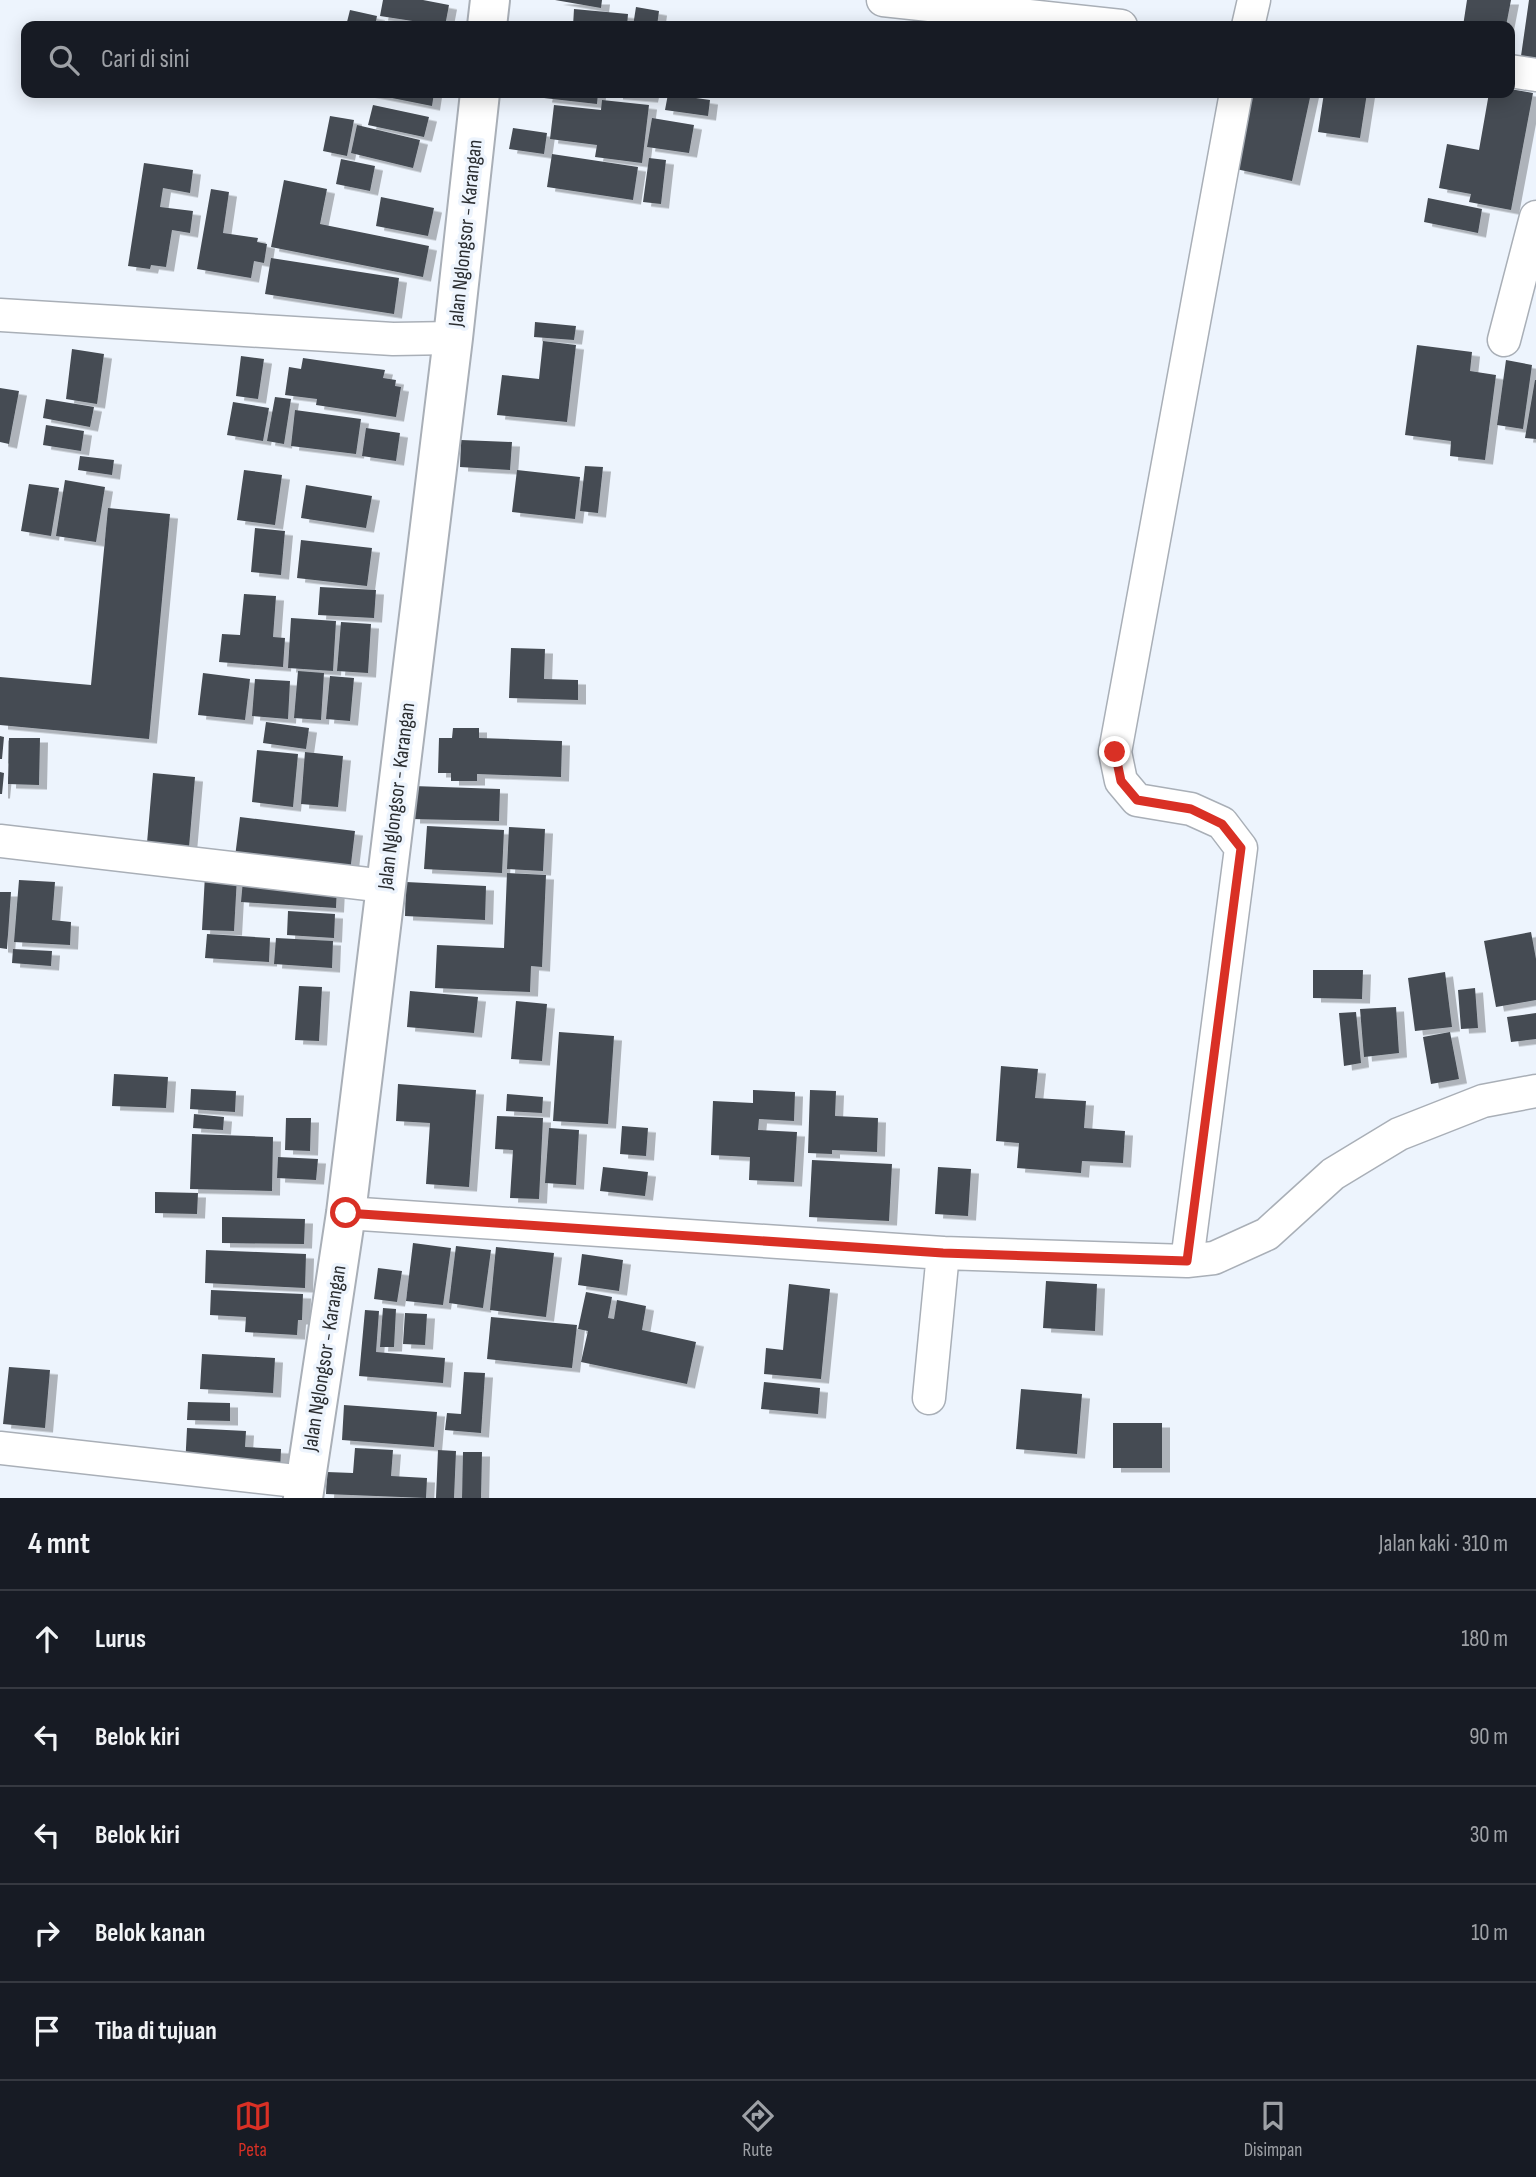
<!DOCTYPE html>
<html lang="id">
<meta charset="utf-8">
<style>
:root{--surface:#171b24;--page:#20242c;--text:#f1f3f6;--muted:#9ea1a6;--line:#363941;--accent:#d93025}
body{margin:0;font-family:"Sofia Sans Condensed",sans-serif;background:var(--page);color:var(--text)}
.stop{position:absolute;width:21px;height:21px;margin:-16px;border:5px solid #d93025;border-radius:50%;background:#fff}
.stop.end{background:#d93025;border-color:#fff;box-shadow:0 2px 7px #0008}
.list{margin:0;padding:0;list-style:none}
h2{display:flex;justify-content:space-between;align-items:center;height:91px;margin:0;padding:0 28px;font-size:30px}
h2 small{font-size:23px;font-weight:400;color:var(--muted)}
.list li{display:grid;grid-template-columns:46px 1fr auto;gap:21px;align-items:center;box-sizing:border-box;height:98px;padding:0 28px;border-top:2px solid var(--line)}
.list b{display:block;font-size:26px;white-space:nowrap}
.list em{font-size:23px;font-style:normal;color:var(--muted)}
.icon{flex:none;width:38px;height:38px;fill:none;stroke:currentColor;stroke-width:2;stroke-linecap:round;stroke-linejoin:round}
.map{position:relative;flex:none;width:1536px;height:1498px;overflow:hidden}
.search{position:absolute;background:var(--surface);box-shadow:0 4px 18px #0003;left:21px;right:21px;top:21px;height:77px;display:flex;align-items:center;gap:18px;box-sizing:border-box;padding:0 24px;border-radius:14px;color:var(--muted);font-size:26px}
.sheet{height:581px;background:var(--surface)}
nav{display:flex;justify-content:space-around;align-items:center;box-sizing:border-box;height:98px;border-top:2px solid var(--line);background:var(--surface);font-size:19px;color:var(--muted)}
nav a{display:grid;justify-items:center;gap:4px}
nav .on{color:var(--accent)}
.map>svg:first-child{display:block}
.building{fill:#454b52;filter:url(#shadow)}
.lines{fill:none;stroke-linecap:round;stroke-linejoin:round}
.street-casing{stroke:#a9afb7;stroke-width:35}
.highway-casing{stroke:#a9afb7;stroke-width:42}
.street{stroke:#fff;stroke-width:32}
.highway{stroke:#fff;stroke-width:38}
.route{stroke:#d93025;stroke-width:9}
.labels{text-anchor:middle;stroke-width:7;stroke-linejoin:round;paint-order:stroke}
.street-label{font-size:21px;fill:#2a2d30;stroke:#edf4fd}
</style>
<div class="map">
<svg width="1536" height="1498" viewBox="0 0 1536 1498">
<defs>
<filter id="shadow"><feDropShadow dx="8" dy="4.5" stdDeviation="0" flood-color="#0004"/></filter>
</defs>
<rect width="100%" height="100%" fill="#edf4fd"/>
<path class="building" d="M383,0H423L449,5L445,26L380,16Z
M555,0H602L601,8Z
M1467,0H1511L1506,26H1463Z
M1529,0H1536V58L1521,56Z
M636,7L659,11L657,26H633Z
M574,9L628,14L627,26H573Z
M350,10L377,16L375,26H346Z
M381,22L400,25V26H381Z
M1510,89L1533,93L1511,210L1469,202L1471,194L1439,188L1447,144L1479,150L1489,93H1510Z
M367,93H434L432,106Z
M545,93H598L597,104L544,98Z
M615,93H651L650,98L615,95Z
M1252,93H1311L1292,181L1236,169Z
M1324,93H1367L1360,138L1318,132Z
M668,94L710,100L708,116L665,110Z
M602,100L649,105L642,163L595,157L597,145L550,139L554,105L601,110Z
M373,105L429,117L424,137L368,125Z
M330,116L354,120L347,156L323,151Z
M652,118L694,125L689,153L647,147Z
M357,125L420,140L413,168L351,153Z
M513,128L547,133L544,154L509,149Z
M552,154L638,167L633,200L547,187Z
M649,158L666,160L661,204L643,202Z
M341,159L375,166L370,191L336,184Z
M144,163L193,170L190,193L163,188L160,207L193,211L190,233L172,230L166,267L151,265L150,269L128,266Z
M284,180L327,189L320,224L429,246L423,277L271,247Z
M211,189L229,192L223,233L258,238L257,242L267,244L264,263L254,261L251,278L197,269Z
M381,197L434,208L428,236L376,226Z
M1428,198L1482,209L1478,233L1424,222Z
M271,258L399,278L394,314L265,294Z
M535,322L576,326L574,340L534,337Z
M543,341L576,345L567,422L497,415L502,375L539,379Z
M1417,345L1472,352L1470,371L1496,375L1485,460L1450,456L1451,441L1405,435Z
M72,349L104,354L97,404L66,399Z
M241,356L264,359L258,399L236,396Z
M303,358L385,370L383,378L396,380L395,386L401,387L396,417L316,405L317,399L285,395L289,367L301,369Z
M1506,360L1532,365L1523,429L1497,425Z
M1535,380H1536V439L1525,438Z
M0,388L19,391L9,444L0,442Z
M275,397L291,399L284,444L267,441Z
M46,399L94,407L90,427L43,418Z
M233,402L269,408L263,441L227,435Z
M295,410L361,419L356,454L291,446Z
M46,425L84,431L81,451L43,445Z
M366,428L400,433L396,461L362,456Z
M461,440L512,442L510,470L460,467Z
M80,456L114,460L112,475L78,470Z
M585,466L603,467L598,513L580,511Z
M244,470L282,475L275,525L237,520Z
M517,470L580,477L575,519L512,512Z
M65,480L105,487L96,542L56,536Z
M29,484L59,488L51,536L21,531Z
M306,485L372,496L366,528L301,518Z
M108,508L170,514L149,739L0,725V677L91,685Z
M255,528L285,531L281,575L251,572Z
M301,540L372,548L367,586L297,578Z
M320,587L376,590L374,618L318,615Z
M244,594L276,596L273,637L285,638L283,667L219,662L222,634L240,635Z
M291,618L336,621L333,671L288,668Z
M341,622L371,624L368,673L337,671Z
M511,648L545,649L544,679L578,680V700L509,698Z
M298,671L324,673L321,720L294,718Z
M203,673L250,679L245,720L198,715Z
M330,676L354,678L350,721L326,719Z
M255,679L290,681L288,719L252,716Z
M266,722L309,728L306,749L263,743Z
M453,728H479V738L562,741L561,777L477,774V781H451V773H438L439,738H452Z
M0,736L4,737L2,759H0Z
M9,738H40L39,785L8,784Z
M257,750L298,754L293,807L252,802Z
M305,752L343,756L338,807L301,804Z
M0,772L4,773L2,794H0Z
M153,773L195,777L189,847L147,843Z
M413,786L500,789L499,821L412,819Z
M240,817L355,831L350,872L235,857Z
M427,826L504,830L502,873L424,869Z
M509,827L545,829L543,871L507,869Z
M507,873L546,875L542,967L531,966L530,992L435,988L437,945L504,948Z
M205,875L237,877L234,931L202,930Z
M19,880L55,882L52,920L71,922L70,945L14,942Z
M243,880L337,886L336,908L241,902Z
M406,882L486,886L485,920L405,916Z
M0,892H11L7,949L0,948Z
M288,911L335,914L334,938L287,935Z
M1531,932L1536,959V1000L1496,1007L1484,941Z
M207,934L270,938L269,962L205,958Z
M276,938L333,941L332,968L274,964Z
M13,949L52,951L51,966L12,963Z
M1313,970H1363L1362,999L1313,998Z
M1445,972L1452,1027L1415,1031L1408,978Z
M299,986L322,987L319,1041L295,1040Z
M1475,988L1478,1028L1461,1029L1458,990Z
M410,991L478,997L474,1033L407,1027Z
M516,1001L547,1004L542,1061L511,1059Z
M1396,1007L1399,1053L1364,1057L1360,1009Z
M1356,1012L1361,1063L1344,1066L1339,1013Z
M1536,1013V1039L1511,1042L1507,1017Z
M559,1032L614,1036L608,1124L553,1121Z
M1450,1032L1459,1079L1431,1084L1423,1037Z
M1001,1066L1038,1069L1035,1098L1086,1101L1084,1128L1125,1131L1123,1163L1082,1161L1081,1173L1017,1168L1019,1143L996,1141Z
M114,1074L168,1077L166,1108L112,1106Z
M398,1084L476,1090L469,1187L426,1184L430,1123L396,1121Z
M191,1089L236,1091L235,1112L190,1109Z
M753,1090L795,1092L794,1121L759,1119L758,1130L797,1132L794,1182L749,1180L750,1157L711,1155L713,1101L753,1103Z
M810,1090L836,1091L835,1116L878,1118L877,1152L832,1150V1154L808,1153Z
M507,1094L543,1097L542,1113L506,1111Z
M194,1114L224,1117L223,1130L193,1128Z
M497,1116L543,1118L539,1199L510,1198L513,1150L495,1149Z
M286,1118H311L310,1151L285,1150Z
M622,1126L648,1128L646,1156L620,1154Z
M549,1128L579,1130L576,1185L545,1183Z
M192,1134L273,1137L272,1191L190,1189Z
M278,1157L318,1159L316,1180L277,1178Z
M812,1160L892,1164L889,1221L809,1217Z
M603,1167L648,1172L645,1196L600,1191Z
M938,1167L971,1169L968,1216L935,1214Z
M155,1192L198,1193L197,1214L155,1213Z
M222,1217L305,1219L304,1244L222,1243Z
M413,1243L451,1248L443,1305L406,1301Z
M456,1246L491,1250L483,1308L449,1303Z
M496,1247L554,1253L546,1317L490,1310Z
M206,1250L306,1254L305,1288L205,1283Z
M582,1254L623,1260L619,1291L578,1285Z
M378,1268L402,1271L397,1302L374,1299Z
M1046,1281L1097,1284L1095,1331L1043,1328Z
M789,1284L830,1289L821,1379L764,1374L766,1348L783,1350Z
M211,1290L303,1294L302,1320H298L297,1335L245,1332L246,1317L210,1315Z
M586,1292L612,1297L608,1318L614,1319L617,1300L646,1306L642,1330L696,1342L687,1384L581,1362L588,1331L578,1329Z
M383,1308L396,1309L394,1347H380Z
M365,1310L379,1311L376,1352L445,1358L443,1383L359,1376Z
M405,1313L427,1314L425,1345L403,1344Z
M491,1317L577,1325L572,1368L487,1359Z
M202,1354L275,1358L273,1393L200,1389Z
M9,1367L50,1370L45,1428L3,1424Z
M464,1372L485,1373L481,1433L445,1430L447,1413L461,1414Z
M764,1382L820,1388L818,1414L761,1409Z
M1021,1389L1082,1394L1077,1454L1016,1449Z
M188,1402L230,1403V1421L187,1420Z
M344,1405L437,1412L434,1447L342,1440Z
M1113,1423H1162V1468H1113Z
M187,1428L246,1431L245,1447L281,1449L280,1472L185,1468Z
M355,1448L393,1450L391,1476L427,1478L426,1498L326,1494L327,1472L353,1473Z
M438,1450L456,1451L454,1498H436Z
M463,1452H482L481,1498H462Z"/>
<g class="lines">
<g class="street-casing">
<path id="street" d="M883,0L1121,26
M1248,26L1254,0
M1510,71L1536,75
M0,315L393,339L453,338
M1504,340L1536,217
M0,841L385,886
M346,1213L943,1253L1187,1261L1214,1258L1267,1234L1333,1174L1399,1134L1483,1101L1536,1091
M1187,1261L1241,848L1222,823L1191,809L1137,800L1121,781L1115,752L1236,93
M929,1398L943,1253
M0,1448L305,1482"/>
</g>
<g class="highway-casing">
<path id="highway" d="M487,26L490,0
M303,1498L346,1213L453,338L480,93"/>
</g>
<use href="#street" class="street"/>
<use href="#highway" class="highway"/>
</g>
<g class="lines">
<path class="route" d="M346,1213L943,1253L1187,1261L1241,848L1222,824L1191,809L1137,800L1121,781L1115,752"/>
</g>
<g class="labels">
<g class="street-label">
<text transform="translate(465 233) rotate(-84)" y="7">Jalan Nglongsor - Karangan</text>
<text transform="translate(396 796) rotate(-83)" y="7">Jalan Nglongsor - Karangan</text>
<text transform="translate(324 1358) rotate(-81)" y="7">Jalan Nglongsor - Karangan</text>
</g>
</g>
</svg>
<div class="stop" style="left:346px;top:1213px"></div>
<div class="stop end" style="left:1115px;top:752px"></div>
<div class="search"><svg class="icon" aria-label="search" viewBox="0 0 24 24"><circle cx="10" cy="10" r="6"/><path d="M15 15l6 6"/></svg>Cari di sini</div>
</div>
<section class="sheet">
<h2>4 mnt<small>Jalan kaki · 310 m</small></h2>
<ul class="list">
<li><svg class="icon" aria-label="ahead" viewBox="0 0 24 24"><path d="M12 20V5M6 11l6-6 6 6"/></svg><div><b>Lurus</b></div><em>180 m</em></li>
<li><svg class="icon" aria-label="left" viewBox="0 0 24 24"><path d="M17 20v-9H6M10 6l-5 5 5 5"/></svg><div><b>Belok kiri</b></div><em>90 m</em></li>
<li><svg class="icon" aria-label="left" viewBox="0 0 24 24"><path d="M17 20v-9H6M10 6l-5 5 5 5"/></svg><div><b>Belok kiri</b></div><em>30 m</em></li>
<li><svg class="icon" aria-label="right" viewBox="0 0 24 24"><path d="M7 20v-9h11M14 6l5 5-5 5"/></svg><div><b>Belok kanan</b></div><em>10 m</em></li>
<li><svg class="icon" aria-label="arrive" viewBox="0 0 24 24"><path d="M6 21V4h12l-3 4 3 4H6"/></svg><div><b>Tiba di tujuan</b></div></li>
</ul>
</section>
<nav>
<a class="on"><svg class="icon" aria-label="map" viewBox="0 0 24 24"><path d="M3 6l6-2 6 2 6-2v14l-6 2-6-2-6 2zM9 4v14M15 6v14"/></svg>Peta</a>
<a><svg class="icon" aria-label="directions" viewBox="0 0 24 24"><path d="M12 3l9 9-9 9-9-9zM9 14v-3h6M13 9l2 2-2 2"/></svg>Rute</a>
<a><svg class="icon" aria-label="saved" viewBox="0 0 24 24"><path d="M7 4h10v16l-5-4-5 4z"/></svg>Disimpan</a>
</nav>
